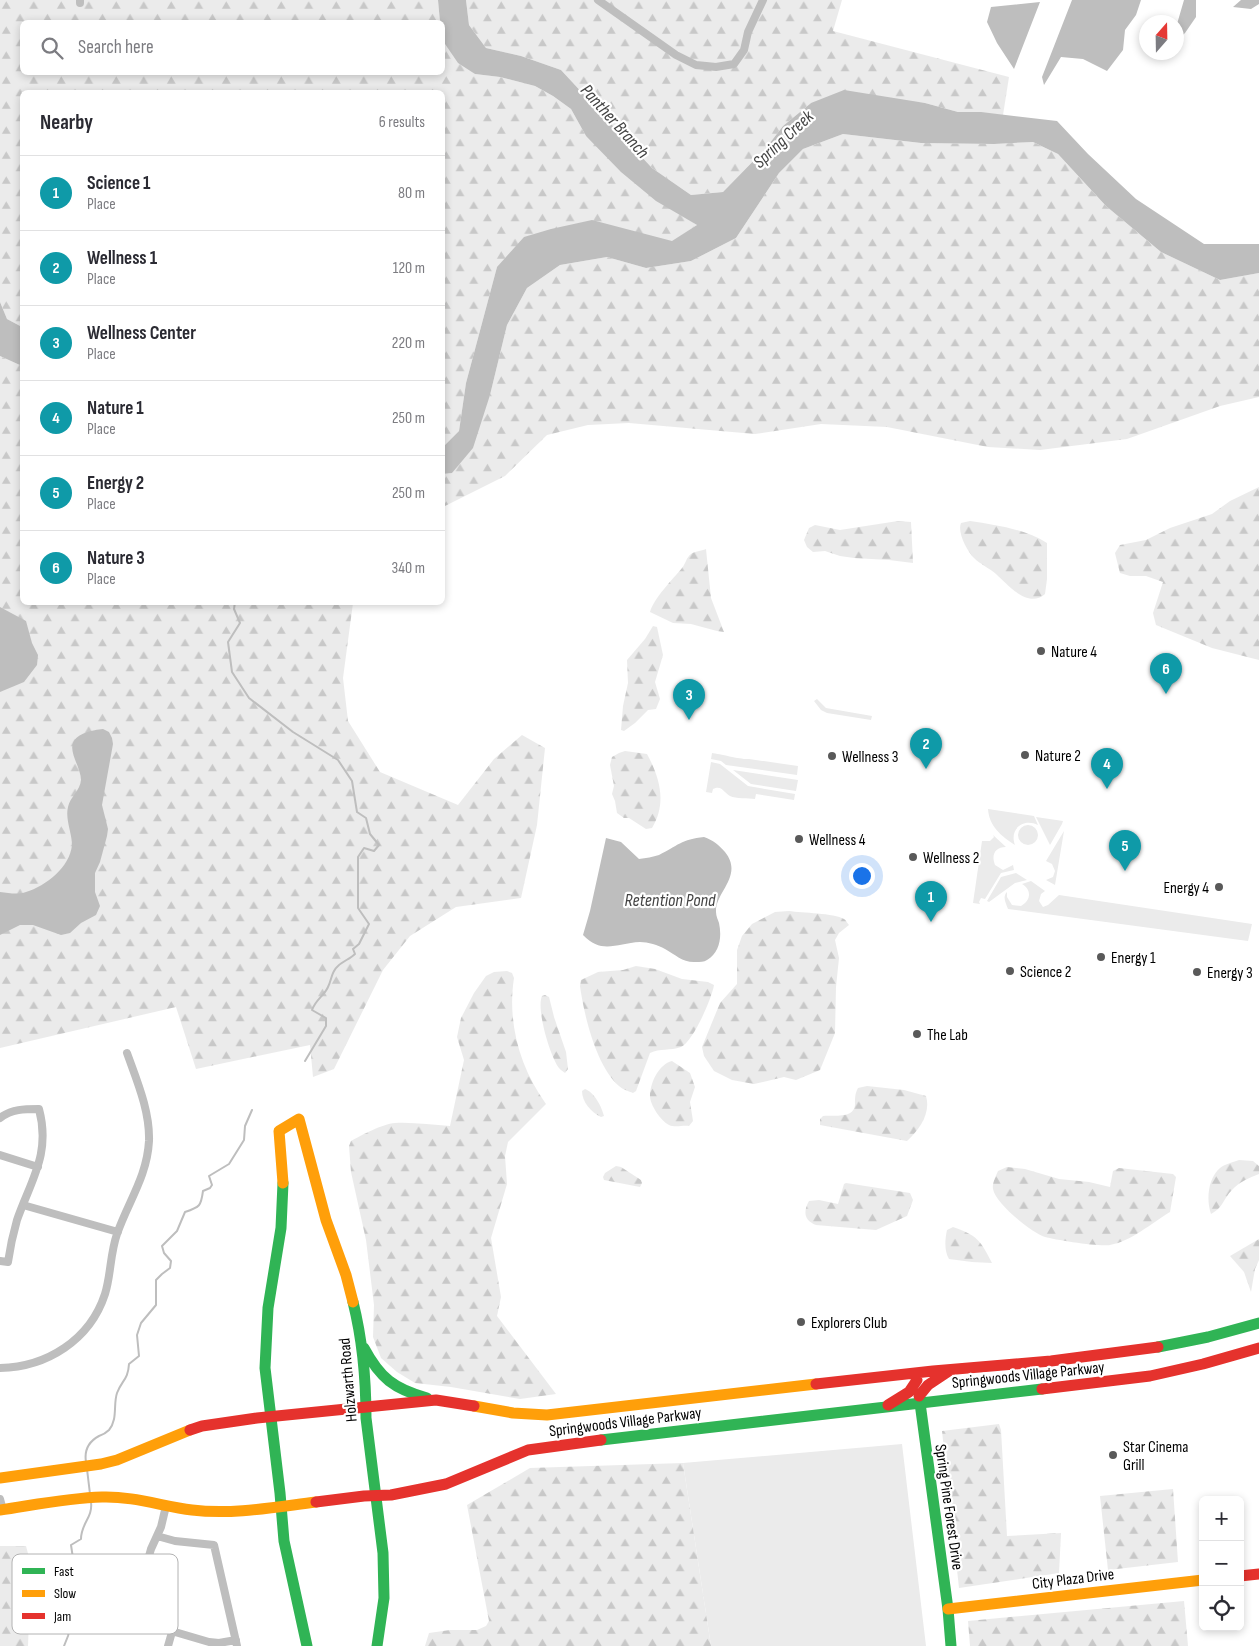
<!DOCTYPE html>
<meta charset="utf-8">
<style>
:root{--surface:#fff;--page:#f2f2f3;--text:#2b2b33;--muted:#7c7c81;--line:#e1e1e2;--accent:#7c3aed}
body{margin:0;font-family:"Sofia Sans Condensed",sans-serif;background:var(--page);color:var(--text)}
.controls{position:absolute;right:15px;bottom:15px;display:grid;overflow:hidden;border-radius:8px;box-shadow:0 2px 8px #0003}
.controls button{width:45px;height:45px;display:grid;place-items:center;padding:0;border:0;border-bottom:1px solid var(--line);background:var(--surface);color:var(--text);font:25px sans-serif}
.compass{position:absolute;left:1139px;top:15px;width:45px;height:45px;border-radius:50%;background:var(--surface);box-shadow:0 2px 8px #0003;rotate:20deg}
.you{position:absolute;left:861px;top:875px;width:18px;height:18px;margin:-12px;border:4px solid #fff;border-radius:50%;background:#1a73e8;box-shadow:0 0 0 8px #1a73e833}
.badge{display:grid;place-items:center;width:32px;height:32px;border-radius:50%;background:var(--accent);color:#fff;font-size:16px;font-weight:700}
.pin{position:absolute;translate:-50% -41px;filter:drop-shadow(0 1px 2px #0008)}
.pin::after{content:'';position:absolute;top:26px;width:18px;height:15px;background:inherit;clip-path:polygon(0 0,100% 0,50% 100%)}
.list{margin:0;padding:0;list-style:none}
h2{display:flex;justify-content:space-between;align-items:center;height:65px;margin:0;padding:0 20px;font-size:21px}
h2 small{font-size:16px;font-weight:400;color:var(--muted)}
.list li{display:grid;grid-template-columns:32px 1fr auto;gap:15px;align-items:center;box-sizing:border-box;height:75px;padding:0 20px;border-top:1px solid var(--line)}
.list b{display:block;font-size:19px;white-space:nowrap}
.list p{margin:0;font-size:16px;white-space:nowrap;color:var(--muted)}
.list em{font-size:16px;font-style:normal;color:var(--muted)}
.icon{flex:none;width:28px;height:28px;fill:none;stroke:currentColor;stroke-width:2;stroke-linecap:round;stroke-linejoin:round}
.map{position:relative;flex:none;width:1259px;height:1646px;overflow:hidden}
.search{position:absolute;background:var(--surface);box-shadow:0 2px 8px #0003;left:20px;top:20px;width:425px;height:55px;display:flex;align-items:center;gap:12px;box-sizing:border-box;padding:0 18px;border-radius:8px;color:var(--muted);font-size:19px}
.panel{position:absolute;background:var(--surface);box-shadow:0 2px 8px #0003;left:20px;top:90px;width:425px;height:515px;border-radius:8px}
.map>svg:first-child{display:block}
.green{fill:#ebebeb}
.forest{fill:url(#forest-firs)}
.water{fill:#bebebe}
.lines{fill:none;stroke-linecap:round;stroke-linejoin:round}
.stream{stroke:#bebebe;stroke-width:2}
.street{stroke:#bebebe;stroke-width:8}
.fast{stroke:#30b455;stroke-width:11}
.slow{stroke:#ff9f0a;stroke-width:11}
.jam{stroke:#e5322d;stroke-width:11}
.poi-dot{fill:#595959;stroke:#fff;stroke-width:2}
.labels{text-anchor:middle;stroke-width:4.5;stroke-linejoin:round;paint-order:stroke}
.poi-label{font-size:16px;fill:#000;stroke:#fff;text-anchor:start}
.street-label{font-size:16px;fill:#000;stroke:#fff}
.water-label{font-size:18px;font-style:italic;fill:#434343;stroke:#fff}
.key{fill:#fff;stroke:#b2b2b2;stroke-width:1}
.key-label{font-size:14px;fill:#000}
</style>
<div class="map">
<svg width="1259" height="1646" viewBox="0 0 1259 1646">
<defs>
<pattern id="forest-firs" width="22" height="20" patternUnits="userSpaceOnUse" patternTransform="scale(1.25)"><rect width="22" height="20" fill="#ebebeb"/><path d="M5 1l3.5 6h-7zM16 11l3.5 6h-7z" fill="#c8c8c8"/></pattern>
</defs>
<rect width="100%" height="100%" fill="#fff"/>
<path class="green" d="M817,699L826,708L872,716L871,720L827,713L821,710L814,701Z
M712,753C720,754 743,760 749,759L798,766L797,775L726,765L721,761L711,759Z
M711,762L720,764L748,786L795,794L794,800L756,794L755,799C748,798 736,799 730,796C723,792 722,785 713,789L712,793L706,792Z
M733,770L798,780L796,791L751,784Z
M988,809L1034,816L1038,825C1023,818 1009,829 1015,845C1001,836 989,826 988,809Z
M1036,817L1063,821L1062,824L1050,845Z
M1018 835a10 10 0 1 1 20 0a10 10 0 1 1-20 0Z
M1064,831L1055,885L1046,880L1053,877L1055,871L1052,864L1046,861Z
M993,835L1006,847C995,847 991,855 995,865L1003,870L1013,865L1014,870L1001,873L985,899L981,898L979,902L980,904L973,903L982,841H990L994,837Z
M1016,873L1027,880L1015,883L989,902L987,901L1001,877Z
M1031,881L1045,891L1041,894L1039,901L1043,907L1048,905L1059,895L1252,924L1248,941L1008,909C1006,903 1002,897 1007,892V897L1012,905L1021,906C1031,900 1032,890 1022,884Z
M902,1444L926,1646H711L683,1463Z"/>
<path class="forest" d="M0,0H438L440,22H22V72H442L443,37V41L475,74L500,77L535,86L553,96L571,109L586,136L680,214L697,225L672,242L653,237L497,267L466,383L459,431L443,447L442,92H22V327L7,319L0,302Z
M466,0H842L833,31L1009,77L1003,115L958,112L925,103L904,101L811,103L783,126L766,148L723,192L691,195L652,168L561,70L521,56L486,48L469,25Z
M843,134L921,143L994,144L1033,142L1058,154L1106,206L1161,252L1220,280L1259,273V397L1220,406L1127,439L1040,450L988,447L887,427L821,424L755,434L629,423L588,425L547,435L505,476L443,507V474L452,473L490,395L507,325L527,288L560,265L607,257L646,268L691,261L736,238L779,173L803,149Z
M0,356L22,366V602L353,603L343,678L348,721L380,772L458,805L494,759L522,735L545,748L537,825L521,898L456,907L410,936L383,970L334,1069L313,1077L310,1045L196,1069L176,1007L0,1048Z
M1259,487V660L1212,648L1156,625L1153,613L1163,582L1146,576H1130L1120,573L1115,553L1120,545L1146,540L1170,528L1212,514L1230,501Z
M898,521L911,522L913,563L889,560L854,558L840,556L825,551L813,552L807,547L804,540L809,528L815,525L840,530Z
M970,521C996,525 1025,529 1047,543V579L1045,594C1028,609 1008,585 996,574C989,568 980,564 974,558C967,551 957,532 961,523Z
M706,549L711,598L724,632L717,631L691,624L673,623L650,612C654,598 673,579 682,568C686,563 686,558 691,554C695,551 701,551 706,549Z
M653,626L657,627L663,655L655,682L660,699L656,709L648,710L635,723L624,731L621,730L623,706L628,683L627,660L645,639Z
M625,751L647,754C660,778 667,803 652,828L646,829L629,818H624L617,813L615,801L612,794L614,786L610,765L612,757L619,753Z
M789,911C802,913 834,913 844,919C846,920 847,923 849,925L839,933L835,940L839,958L836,987L835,1033L820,1070L796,1080L784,1077L754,1084L732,1080L714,1071L704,1056L702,1047L720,1003L737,984V950L742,936L752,924L775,912Z
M636,966L655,969L682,979L708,982L714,985C712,998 693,1042 681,1047C670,1051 660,1048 650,1053L636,1091L633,1093C629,1091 623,1090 619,1086C596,1066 584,1015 580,986L581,980L598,972L623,970Z
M507,971L512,973L514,978C507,1023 520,1068 546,1104L508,1142L505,1156L507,1184L491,1238L501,1297L497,1316L556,1394L520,1399L451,1387L415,1383L397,1372L381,1358L373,1337L374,1305L366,1240L351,1172L349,1146L351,1141C362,1135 382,1124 395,1123C413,1122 432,1125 450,1126L464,1060L457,1037L461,1018L474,993L486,976L494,972Z
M545,995L549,997L554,1017L566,1052L568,1069L565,1073C563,1071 560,1070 559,1068C550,1056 536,1009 542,996Z
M672,1061L690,1073L695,1087L690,1102L693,1121L689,1126C683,1125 675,1128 669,1125C661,1121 650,1105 650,1096C650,1083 659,1064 672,1061Z
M867,1086L904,1090L926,1096C931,1113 920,1129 907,1141L820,1125V1119L823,1116C833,1115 855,1119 855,1104C855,1097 855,1094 858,1088Z
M585,1089C594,1092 602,1107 604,1116L601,1117C591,1112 582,1102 582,1091Z
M1239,1160L1253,1161L1259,1166V1174C1249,1178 1239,1182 1232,1190C1223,1199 1223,1208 1211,1214C1206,1200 1208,1178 1220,1168C1225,1164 1234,1162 1239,1160Z
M616,1166L621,1167L641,1180L642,1183L640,1187L604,1180L603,1177L605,1173Z
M1007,1167L1025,1169L1059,1179L1089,1182L1110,1187L1113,1171L1119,1168L1173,1174L1176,1177L1170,1212C1150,1224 1132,1241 1110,1245C1100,1247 1056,1240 1045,1237C1032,1233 995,1203 993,1189C992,1183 996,1176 998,1171Z
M846,1183L910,1193L913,1200L907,1216L876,1230L816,1225C804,1220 803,1212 809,1201L819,1200L838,1204L844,1184Z
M953,1227C977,1235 981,1241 992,1263L972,1262L949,1259C944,1251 945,1239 947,1230Z
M1259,1239V1260L1255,1269L1251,1292L1244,1272L1230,1256Z
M999,1424L1001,1430L1007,1536L1061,1533L1059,1573L959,1588L942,1431Z
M683,1463L711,1646H425L429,1633L450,1630H477L486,1626L489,1621L467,1505L530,1468Z
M1173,1489L1178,1562L1108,1570L1100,1496Z
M26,1546L31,1565L28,1646H0V1546Z
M1184,1601L1188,1646H970L968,1621Z"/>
<path class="water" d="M438,0H466L469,25L486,48L521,56L561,70L652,168L691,195L723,192L766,148L783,126L811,103L844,90L925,103L958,112H981L1057,121L1088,154L1136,199L1204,244H1259V273L1220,280L1161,252L1106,206L1058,154L1033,142L994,144L921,143L843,134L803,149L779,173L736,238L691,261L646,268L607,257L560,265L527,288L507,325L490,395L473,448L452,473L443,474V447L459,431L466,383L497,267L524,237L551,229L592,220L672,241L697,225L656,201L621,172L586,136L571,109L553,96L535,86L500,77L475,74L458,63L443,41L442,22H440Z
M1072,0H1141L1136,15L1125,30L1123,50L1107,71L1083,59L1061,57L1044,85L1042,77Z
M1184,0H1196V17L1185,33L1177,40V24Z
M1241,0H1259V4L1251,9L1233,7Z
M1040,2L1014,69L997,43L987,22L991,7Z
M0,302L7,319L22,327V366L0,356Z
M0,607L26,621L32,643L38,655L37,665L24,682L0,692Z
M103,729L109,732L112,738L113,744L102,805L108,829L107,836L100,862L95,873V892L100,906L96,915L81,923L70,933L61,935L33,925H20L0,935V892C9,893 18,895 26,892C46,886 70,867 72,845C72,833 65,819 68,807C70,797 80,791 81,780C81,768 69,753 73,743C77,733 93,730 103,729Z
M704,837C713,840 719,845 725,852C744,876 715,892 716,912C716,916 718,920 719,923C722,937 720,952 707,960C704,962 700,962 696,962C683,963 676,955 665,949C658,945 648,942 640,942C617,943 602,955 583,935L590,911L606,838L621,842L639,859C646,858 653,857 659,855C677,846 682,839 704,837Z"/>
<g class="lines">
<path class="stream" d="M235,602L234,609L240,623L228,642L232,672L249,698L293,732L338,760L352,781L357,812L366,818L370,834L379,845L374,851L364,848L358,857V908L369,924L359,944L353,949L355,954C350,959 343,961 338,966C331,972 332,979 328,987C324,996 316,999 312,1010L326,1018V1026L305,1061
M86,1462C84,1450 88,1442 99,1436C102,1435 106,1433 109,1430C118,1419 113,1405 117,1393C122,1380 128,1380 129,1364L139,1356L137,1335L141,1323L156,1305V1280L162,1274L170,1268L171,1261L164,1253L162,1246L177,1231L185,1212C200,1207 201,1206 203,1191L210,1188L212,1185L209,1176L229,1164L244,1140L245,1126L252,1110
M87,1469L90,1494
M64,1646L68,1636L78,1592L71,1545L81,1539C81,1523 93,1518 91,1502"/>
<path class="street" d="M598,0L676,55L696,65L716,67L734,64L744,50L748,32L763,0
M80,3V0
M0,1118C12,1109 24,1109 39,1109C51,1154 31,1180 17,1220C13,1234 10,1248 8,1262L0,1261
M0,1155L38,1167
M23,1205L118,1232
M0,1368C47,1367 90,1340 105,1294C111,1275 110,1254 117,1234C128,1202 147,1177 149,1141C150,1111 137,1081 127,1053
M0,1499L3,1510
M166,1506L161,1527L151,1549L134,1609L135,1617L141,1622L209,1642L219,1643L236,1640
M157,1536L175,1541L214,1545L237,1646
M168,1646L172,1632"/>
<path class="fast" d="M283,1183L281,1228L268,1308L265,1368L280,1493L284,1541L307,1646
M353,1302C362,1338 366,1381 366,1418L383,1553L384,1598L377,1646
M1158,1347L1208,1337L1259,1323
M364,1348C380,1378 394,1389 427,1398
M920,1403L948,1609L951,1646
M601,1440L1042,1389"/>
<path class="slow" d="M283,1183L279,1131L299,1119L326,1220L346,1275L353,1302
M474,1406L513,1413L547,1415L816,1384
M0,1478L101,1464L117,1460L190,1430
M0,1510C34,1505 68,1498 102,1497C132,1496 162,1506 192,1510C233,1515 275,1507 316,1502
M948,1609L1203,1580"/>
<path class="jam" d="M816,1384L933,1371L1051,1361L1158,1347
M1042,1389L1150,1376L1203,1364L1259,1348
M919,1396L928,1385L949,1371
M888,1405L909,1392L917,1380
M190,1430L202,1426L257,1418L436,1400L474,1406
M316,1502L364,1496L391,1495L446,1484L528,1450L601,1440
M1240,1576L1259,1574"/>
</g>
<g class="poi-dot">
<circle cx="1041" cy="651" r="5"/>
<circle cx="1025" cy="755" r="5"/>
<circle cx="832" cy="756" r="5"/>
<circle cx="799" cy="839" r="5"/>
<circle cx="913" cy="857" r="5"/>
<circle cx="1219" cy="887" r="5"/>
<circle cx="1101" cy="957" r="5"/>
<circle cx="1010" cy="971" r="5"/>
<circle cx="1197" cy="972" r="5"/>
<circle cx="917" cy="1034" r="5"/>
<circle cx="801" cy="1322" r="5"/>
<circle cx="1113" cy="1455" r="5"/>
</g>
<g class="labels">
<g class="poi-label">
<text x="1051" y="657">Nature 4</text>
<text x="1035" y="761">Nature 2</text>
<text x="842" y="762">Wellness 3</text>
<text x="809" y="845">Wellness 4</text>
<text x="923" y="863">Wellness 2</text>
<text x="1209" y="893" text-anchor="end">Energy 4</text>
<text x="1111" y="963">Energy 1</text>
<text x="1020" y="977">Science 2</text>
<text x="1207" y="978">Energy 3</text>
<text x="927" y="1040">The Lab</text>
<text x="811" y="1328">Explorers Club</text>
<text x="1123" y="1452">Star Cinema<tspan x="1123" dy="18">Grill</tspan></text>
</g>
<g class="street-label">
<text transform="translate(1028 1374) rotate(-6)" y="6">Springwoods Village Parkway</text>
<text transform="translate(347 1380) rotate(-95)" y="6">Holzwarth Road</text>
<text transform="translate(625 1421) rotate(-7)" y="6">Springwoods Village Parkway</text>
<text transform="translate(950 1507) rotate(82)" y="6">Spring Pine Forest Drive</text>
<text transform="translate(1073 1578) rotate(-7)" y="6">City Plaza Drive</text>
</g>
<g class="water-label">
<text transform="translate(615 121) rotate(48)" y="6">Panther Branch</text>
<text transform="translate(783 139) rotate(-43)" y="6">Spring Creek</text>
<text x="670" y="906">Retention Pond</text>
</g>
</g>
<rect x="12" y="1554" width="166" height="80" rx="8" class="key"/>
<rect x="22" y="1568" width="23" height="6" fill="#30b455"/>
<rect x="22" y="1590" width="23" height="7" fill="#ff9f0a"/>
<rect x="22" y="1613" width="23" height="6" fill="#e5322d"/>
<g class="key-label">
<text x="54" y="1576">Fast</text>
<text x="54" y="1598">Slow</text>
<text x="54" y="1621">Jam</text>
</g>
</svg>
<div class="controls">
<button>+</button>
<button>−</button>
<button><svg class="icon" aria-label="locate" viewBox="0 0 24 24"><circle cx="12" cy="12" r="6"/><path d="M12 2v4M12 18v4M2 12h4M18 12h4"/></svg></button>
</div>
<svg class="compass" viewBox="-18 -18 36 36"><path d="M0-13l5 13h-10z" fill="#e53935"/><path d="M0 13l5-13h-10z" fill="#7c7c81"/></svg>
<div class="you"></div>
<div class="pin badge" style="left:931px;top:922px;background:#0f9aa8">1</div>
<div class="pin badge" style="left:926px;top:769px;background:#0f9aa8">2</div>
<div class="pin badge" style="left:689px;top:720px;background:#0f9aa8">3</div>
<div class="pin badge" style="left:1107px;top:789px;background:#0f9aa8">4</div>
<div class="pin badge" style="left:1125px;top:871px;background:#0f9aa8">5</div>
<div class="pin badge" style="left:1166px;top:694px;background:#0f9aa8">6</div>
<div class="search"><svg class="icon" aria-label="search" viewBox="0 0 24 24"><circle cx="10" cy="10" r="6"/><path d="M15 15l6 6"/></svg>Search here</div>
<section class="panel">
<h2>Nearby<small>6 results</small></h2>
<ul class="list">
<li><span class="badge" style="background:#0f9aa8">1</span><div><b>Science 1</b><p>Place</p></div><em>80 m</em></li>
<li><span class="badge" style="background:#0f9aa8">2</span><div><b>Wellness 1</b><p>Place</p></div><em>120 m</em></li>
<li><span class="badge" style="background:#0f9aa8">3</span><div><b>Wellness Center</b><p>Place</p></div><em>220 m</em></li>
<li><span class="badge" style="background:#0f9aa8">4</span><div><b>Nature 1</b><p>Place</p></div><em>250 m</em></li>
<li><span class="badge" style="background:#0f9aa8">5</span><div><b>Energy 2</b><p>Place</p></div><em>250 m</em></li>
<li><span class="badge" style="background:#0f9aa8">6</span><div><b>Nature 3</b><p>Place</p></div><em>340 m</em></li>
</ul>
</section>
</div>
